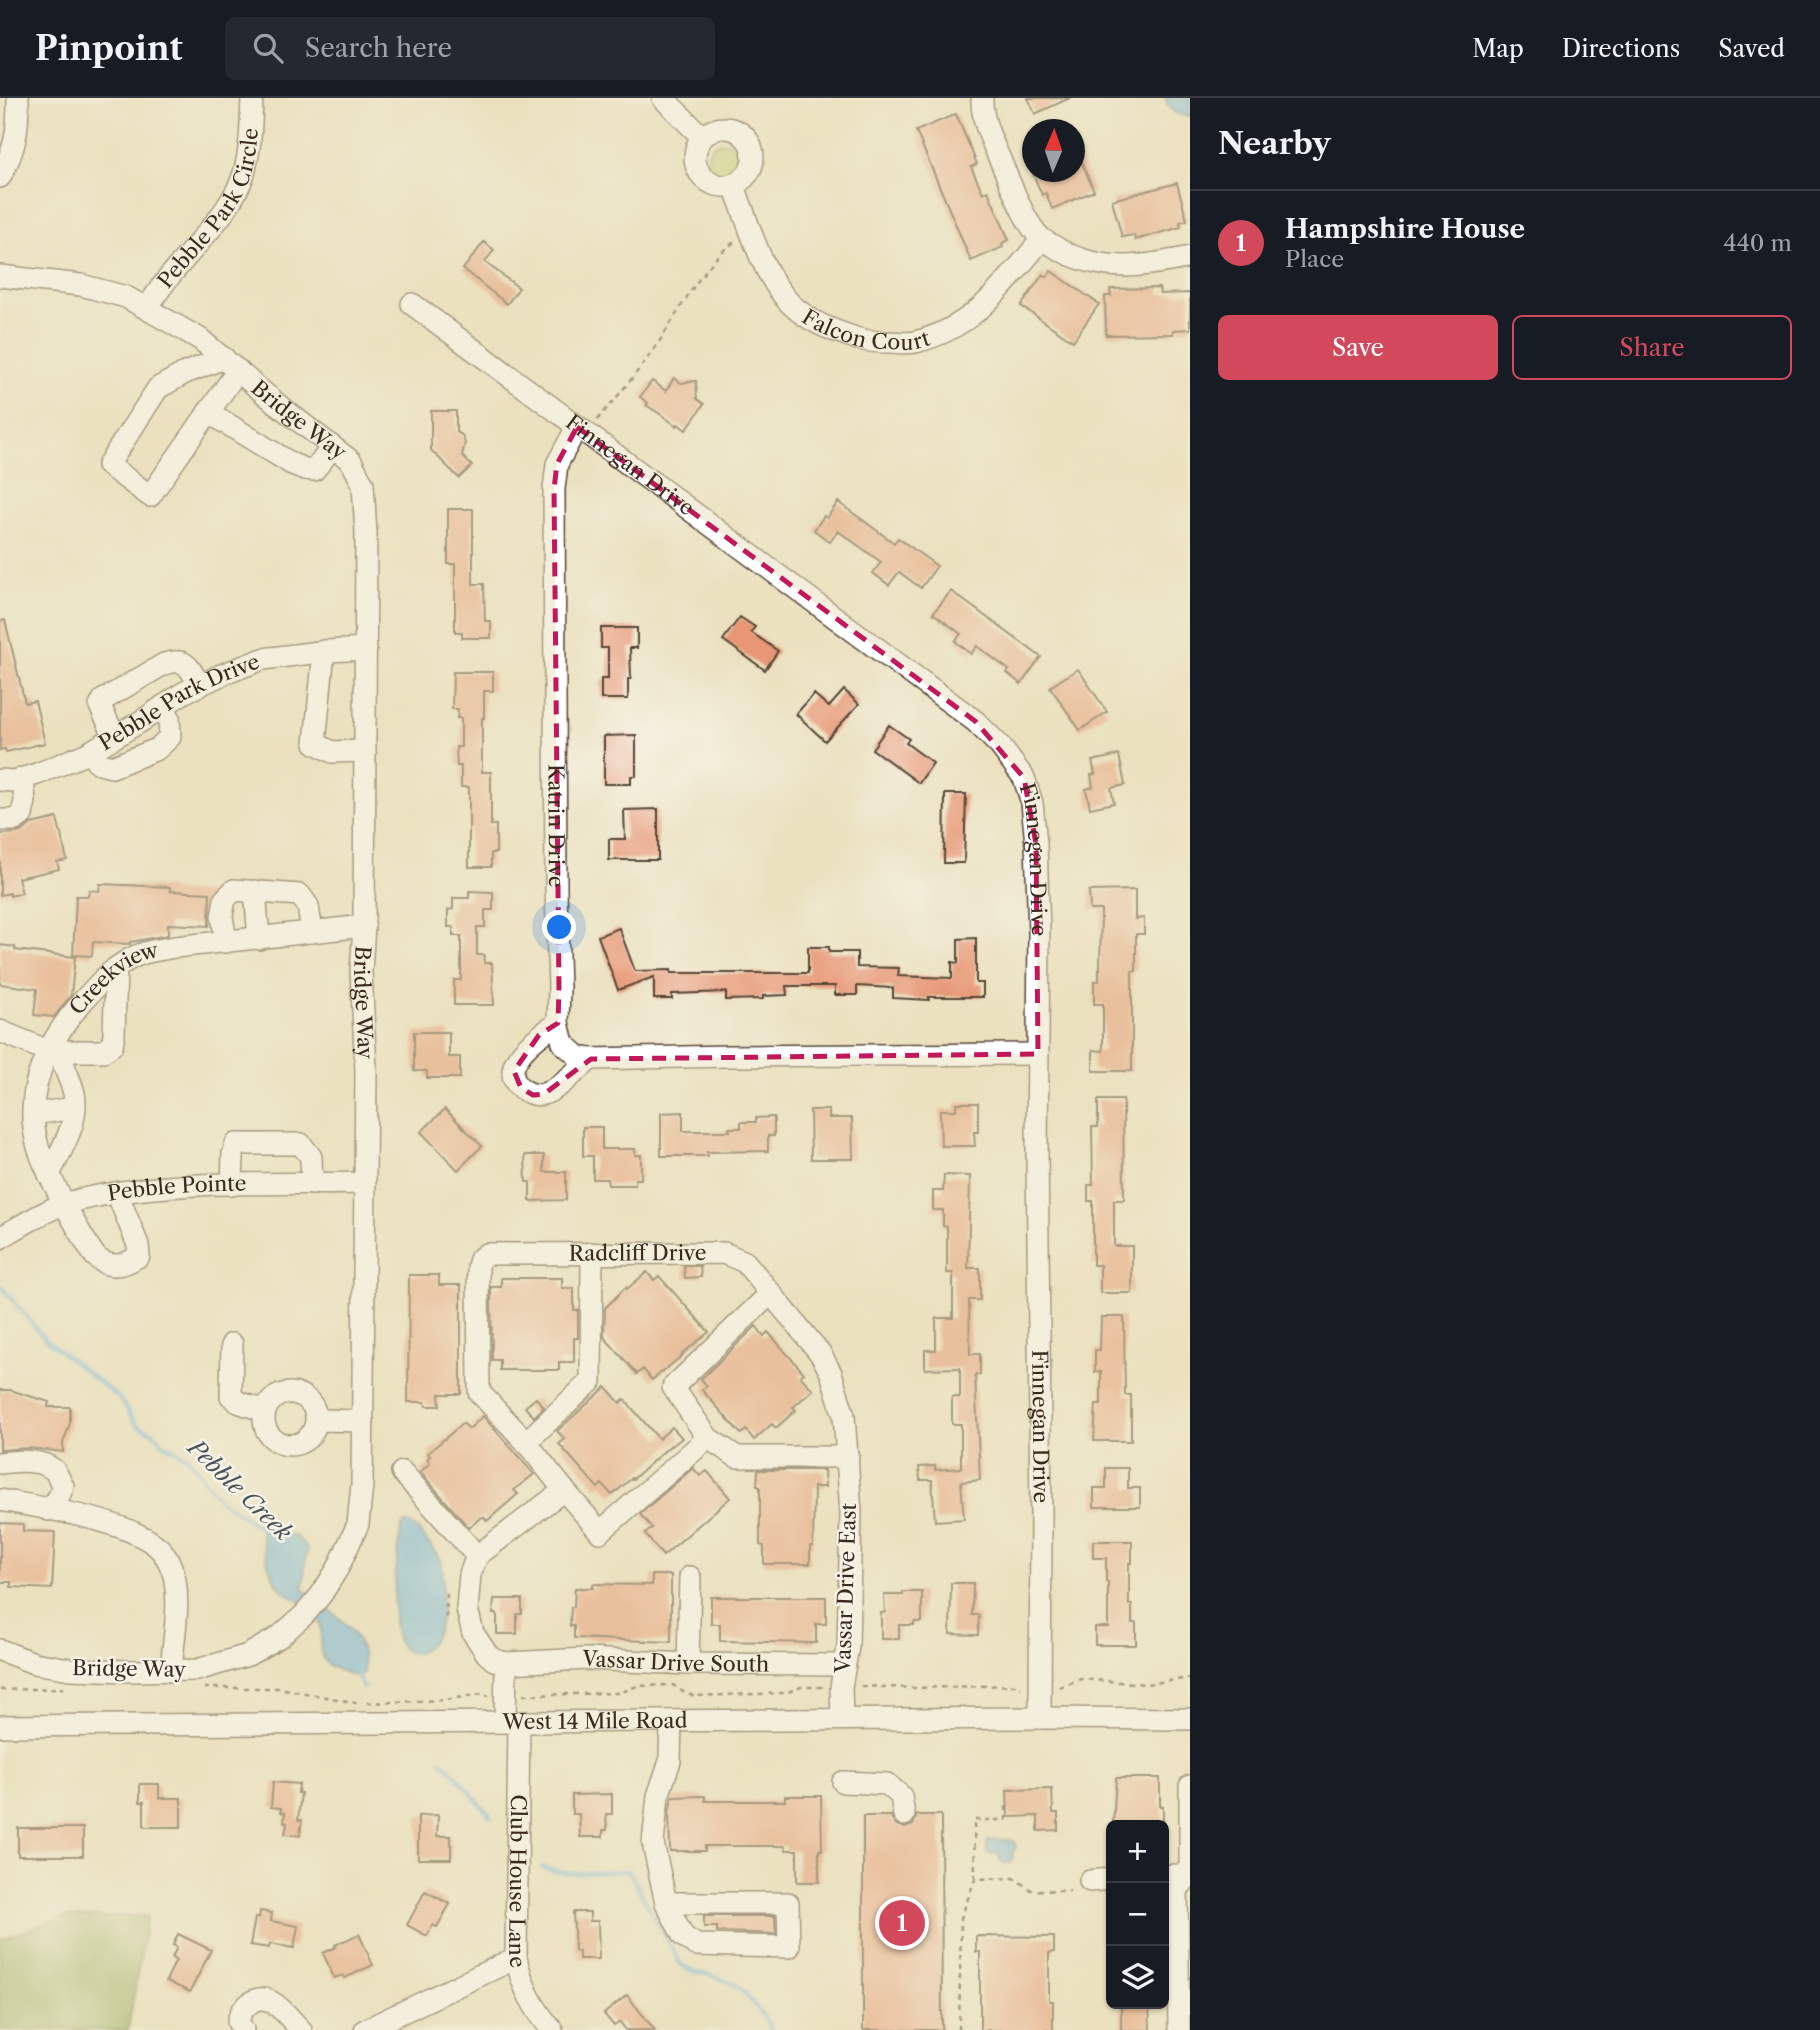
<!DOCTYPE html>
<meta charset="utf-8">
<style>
:root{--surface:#171b24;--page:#242831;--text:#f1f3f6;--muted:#9ea1a6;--line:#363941;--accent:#d1495b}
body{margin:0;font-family:"Libre Caslon Text",serif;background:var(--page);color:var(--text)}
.controls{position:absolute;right:21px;bottom:21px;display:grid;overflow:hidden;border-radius:10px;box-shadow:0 2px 5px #0004}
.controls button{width:63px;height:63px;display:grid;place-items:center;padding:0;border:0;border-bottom:2px solid var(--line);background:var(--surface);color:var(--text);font:35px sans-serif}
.compass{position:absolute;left:1022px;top:21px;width:63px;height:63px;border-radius:50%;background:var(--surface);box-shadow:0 2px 5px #0004;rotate:2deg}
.you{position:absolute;left:560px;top:830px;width:24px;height:24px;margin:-18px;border:5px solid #fff;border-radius:50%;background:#1a73e8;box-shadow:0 0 0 10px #1a73e833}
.badge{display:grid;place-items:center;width:46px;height:46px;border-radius:50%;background:var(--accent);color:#fff;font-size:23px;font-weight:700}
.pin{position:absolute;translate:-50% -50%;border:4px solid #fff;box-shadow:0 2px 7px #0006}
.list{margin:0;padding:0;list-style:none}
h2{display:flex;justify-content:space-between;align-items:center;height:91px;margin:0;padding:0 28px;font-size:30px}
h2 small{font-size:23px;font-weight:400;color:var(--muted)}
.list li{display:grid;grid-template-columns:46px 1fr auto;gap:21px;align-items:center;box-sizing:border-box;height:105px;padding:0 28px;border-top:2px solid var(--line)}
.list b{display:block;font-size:26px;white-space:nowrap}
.list p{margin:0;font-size:23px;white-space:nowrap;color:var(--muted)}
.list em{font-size:23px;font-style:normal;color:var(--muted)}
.actions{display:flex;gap:14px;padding:21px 28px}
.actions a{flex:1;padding:16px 0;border:2px solid var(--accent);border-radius:10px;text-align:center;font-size:24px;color:var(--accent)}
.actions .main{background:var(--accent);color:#fff}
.icon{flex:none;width:38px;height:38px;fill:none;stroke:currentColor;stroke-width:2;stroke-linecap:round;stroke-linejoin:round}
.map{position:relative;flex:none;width:1190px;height:1932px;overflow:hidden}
header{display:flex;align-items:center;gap:42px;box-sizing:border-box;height:98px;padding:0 35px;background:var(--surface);border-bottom:2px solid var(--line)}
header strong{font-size:33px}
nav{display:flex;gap:38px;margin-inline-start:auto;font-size:24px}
.search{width:490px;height:63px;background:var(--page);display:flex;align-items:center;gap:18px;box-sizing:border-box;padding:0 24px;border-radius:10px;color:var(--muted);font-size:26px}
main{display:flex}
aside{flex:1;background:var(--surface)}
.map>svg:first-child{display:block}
.green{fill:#bbcb6e;stroke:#7b7a46;stroke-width:2}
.forest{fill:#94af61;stroke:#686c40;stroke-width:2}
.water{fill:#68b2e0;stroke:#526e7f;stroke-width:2}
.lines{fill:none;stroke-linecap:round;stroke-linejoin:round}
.stream{stroke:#68b2e0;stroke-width:4.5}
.building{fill:#e79775}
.minor-casing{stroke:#554536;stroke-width:24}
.path{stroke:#554536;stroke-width:2.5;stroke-dasharray:5 5;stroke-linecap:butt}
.minor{stroke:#fff;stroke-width:21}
.marked{fill:none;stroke:#c2185b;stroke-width:5;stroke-dasharray:14 9;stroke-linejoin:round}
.labels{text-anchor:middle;stroke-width:5;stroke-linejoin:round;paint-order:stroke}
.street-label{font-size:21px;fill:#3b2a1e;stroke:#f7f3e8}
.water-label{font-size:23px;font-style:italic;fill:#485358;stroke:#f7f3e8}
</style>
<header>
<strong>Pinpoint</strong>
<div class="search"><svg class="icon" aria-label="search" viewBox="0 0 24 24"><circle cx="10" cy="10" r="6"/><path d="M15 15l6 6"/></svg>Search here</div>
<nav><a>Map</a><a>Directions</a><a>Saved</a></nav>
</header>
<main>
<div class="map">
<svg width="1190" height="1932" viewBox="0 0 1190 1932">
<rect width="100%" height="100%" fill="#f7f3e8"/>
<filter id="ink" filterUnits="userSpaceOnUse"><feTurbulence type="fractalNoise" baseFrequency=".0143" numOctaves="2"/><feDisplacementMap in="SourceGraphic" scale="14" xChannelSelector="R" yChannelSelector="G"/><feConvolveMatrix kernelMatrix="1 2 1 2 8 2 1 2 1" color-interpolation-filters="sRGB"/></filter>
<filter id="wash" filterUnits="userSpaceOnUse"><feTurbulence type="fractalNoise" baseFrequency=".00686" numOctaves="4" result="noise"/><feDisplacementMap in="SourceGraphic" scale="28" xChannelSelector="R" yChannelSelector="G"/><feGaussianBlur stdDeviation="1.57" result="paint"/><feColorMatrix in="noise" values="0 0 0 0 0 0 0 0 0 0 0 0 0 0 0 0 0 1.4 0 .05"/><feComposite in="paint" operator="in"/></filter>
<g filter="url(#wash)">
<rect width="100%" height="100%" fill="#ebe1bf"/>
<path class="green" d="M708 60a16 16 0 1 1 32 0a16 16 0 1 1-32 0Z"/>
<path class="forest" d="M147,1818L128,1932H0V1841L64,1819Z"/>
<path class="water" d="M1165,0H1190V18C1177,18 1168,13 1165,0Z
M404,1425C414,1425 419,1433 425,1441C432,1449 440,1459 442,1469C444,1483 442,1517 438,1530C436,1541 426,1549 418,1555C412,1555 407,1555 402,1550C386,1534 398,1455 401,1431Z
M261,1430H266L296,1439L299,1441L307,1450L303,1490C331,1517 367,1529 363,1575L359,1579C349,1575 331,1572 325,1563C315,1550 326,1535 319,1522C311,1508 297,1502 285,1494C270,1484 262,1447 261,1430Z
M988,1742H1011L1015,1744L1016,1748L1012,1755L1013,1759L1011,1765H1003L999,1760V1756L987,1755Z"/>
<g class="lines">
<path class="stream" d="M0,1187L46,1242L119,1300L138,1328L153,1334L163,1345L187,1359L220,1402L264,1433
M357,1576L363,1590
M441,1663L448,1668L491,1719
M542,1769C569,1780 600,1773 629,1773L681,1867L697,1875L708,1876L732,1885L743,1893L764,1919L771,1932"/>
</g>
<g id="blocks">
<path class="building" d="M1028,0H1070L1035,16Z
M956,16L977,66L971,69L983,95L988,93L1009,142L1002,145L1003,149L971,163L916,33Z
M1074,46L1094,93L1052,111L1046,95L1042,97L1032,74H1074Z
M1177,85L1187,122L1180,124L1181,129L1135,142L1134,137L1122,139L1112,102Z
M484,144L494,152L485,164L519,190L507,206L463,171Z
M1051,173L1099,206L1073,243L1021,208L1043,176L1047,179Z
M1159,190L1160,196L1190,195V231L1173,232V236L1106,237L1105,198H1111L1110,191Z
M674,280L681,285L696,283L697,301L704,306L686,332L678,326L677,328L660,316L646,307L648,305L640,299L652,283L666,293Z
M431,313H456V334L462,337L465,345L462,358L472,368L459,380L431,352Z
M838,404L894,445L898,440L937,468L921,490L899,474L889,487L873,475L881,464L838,433L830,444L814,432L824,418L827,420Z
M448,411H473V486H484L485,523H491V540H462V534H455V466H448Z
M951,493L1041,559L1021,586L1007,575L1009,572L977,548L971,556L955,543L961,536L933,515Z
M740,519L755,529L751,534L778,553L765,572L723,542Z
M5,522L25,605L35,603L45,645L6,654L5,651L0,652V523Z
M601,530H637V550H630L631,581H628V601H601V581H608V550H601Z
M1078,571L1107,614L1080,632L1050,589Z
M453,574H493V593H484V620H482V674H491V727H496V755H491V769H469V689H461V668H457L456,649H461V620H457L458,611H452Z
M844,592L859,606L825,643L796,616L814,596L829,609Z
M889,627L909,641L906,645L933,665L919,685L872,651Z
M636,637V678H631V686H604V638Z
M1119,657L1125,687L1111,690L1114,705L1090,710L1086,691L1093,689L1091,677L1095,676L1092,663Z
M945,696H966L964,765H944Z
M658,711V762H609V741H625L624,712Z
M57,720L67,762L57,764L59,771L18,780L22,795L10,798V795L0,797V736L16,735L23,733L31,726Z
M100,786L170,789V793L210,795L209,828L168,826V837L130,844V846L93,844L92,858L73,857L76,798H88L89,792L99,793Z
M1135,792V821L1144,820V836H1136V873H1132V973H1093V952L1103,953V906H1094V883H1099V871H1100L1101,812H1090L1089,793Z
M469,793L493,794V812H485V829H477V857H484V865H492L494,907H454V882H461V838H453V829H448V812L453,811V800H469Z
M619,830L635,873L671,872V875H808V849H829V854H857V869L899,870L898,878L952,880V864L958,865V841L976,840V885H983V899H929V902L893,900V890L857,888V897H835V888H786L787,897L763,898V901L726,902V894L672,896V901H654V879L618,892L598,838Z
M0,847L15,849V852L75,859L71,897L54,919L34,917L37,891L0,886Z
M414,934H449V959H460V980H427V973H414Z
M1098,1002H1123L1124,1102H1114V1148H1132V1195H1100V1167H1093V1103H1088V1087H1093L1092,1029H1098Z
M956,1005H978V1034H974L975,1048H941L940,1012H956Z
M445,1011L482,1048L458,1072L421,1034Z
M810,1012H829V1020H852L853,1061H811Z
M683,1014V1033H730L729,1030H741V1024H756V1020L774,1019V1038H768V1053L707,1054L708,1058H661V1015Z
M583,1029H602V1051H635V1057H641V1081H635V1087H608L607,1081H593V1058H583Z
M525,1057H544V1074H566V1102L530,1103V1084H526Z
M944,1077L970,1078L968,1170H980V1202H969L970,1256H980V1277H975L980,1382L961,1384L964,1421L935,1423L932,1382H920L919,1369L935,1368V1372L961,1370V1326H952V1299H960V1270L925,1271V1252H936V1220H953V1175H947V1129L943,1128V1112H933V1093H943Z
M684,1168H700L701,1179L685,1180Z
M647,1174L654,1182L659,1178L709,1234L682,1256L683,1257L652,1282L643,1271L637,1276L604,1239L605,1210L626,1189L627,1191Z
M409,1177H439V1187H461V1296H439L440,1308H426L425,1304H408Z
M501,1180H562V1190H574V1212H578V1240H574V1264H559V1272H500V1262H492L491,1189H501Z
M1101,1219H1124L1125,1297H1131V1343H1094L1096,1306H1101V1274H1095V1252H1100Z
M756,1228L764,1238L768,1234L804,1275L800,1278L813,1292L793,1309L796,1312L776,1330L772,1326L754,1342L746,1332L741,1336L702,1292L707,1288L701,1281Z
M606,1289L620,1305L624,1301L659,1341L672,1329L682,1340L672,1348L671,1347L633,1381L632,1380L612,1397L602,1386L598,1390L559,1346L565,1341L557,1333Z
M0,1292H10L49,1304L48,1309H70V1325L63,1345V1354L29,1350L0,1352Z
M536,1300L544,1309L534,1319L525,1309Z
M483,1318L534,1376L514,1392L518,1396L487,1423L484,1419L480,1420L469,1430L420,1374L430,1365L427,1361L430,1358L428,1355L463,1325L469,1331Z
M693,1370L700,1378L707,1373L730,1400L663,1458L645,1436L652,1430L640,1416Z
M1106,1370H1128V1390H1140V1409H1094V1390H1106Z
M758,1372H824L825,1389H814L813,1448H810V1466H764V1448L760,1447V1389L757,1388Z
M0,1425L23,1426V1433L55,1434L52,1491L11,1489V1484H0Z
M1093,1443H1132V1465H1129V1507H1132V1525H1136V1547H1095V1529H1108V1484H1106V1460H1093Z
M652,1477H671V1544L574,1540V1528H570L571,1509H574L575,1490H593V1486L652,1487Z
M951,1485H973L972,1517H979L978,1537L950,1536Z
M903,1494H922V1524H914V1527H899V1541H881V1515L885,1514L884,1497H903Z
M711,1499H826V1526H816V1545L720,1543V1526H711Z
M494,1501H522V1516H517V1536H497V1516H493Z
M1116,1680H1160V1708H1163V1727H1113Z
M273,1684L299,1686L298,1695H301L298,1722H302L300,1738L285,1736L287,1725L284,1724L285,1715L281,1714V1710L271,1709Z
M140,1686H159V1700H181V1729H144V1704H140Z
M1052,1691L1053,1715H1058V1732L1038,1733V1718L1008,1719L1007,1692Z
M612,1696V1716H606L607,1732H603V1739H580L579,1716H572V1697Z
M705,1698V1703H785V1698H821L822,1752H819V1784H797V1752H786L785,1748H705V1753H670L669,1715L672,1699Z
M438,1717L437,1738H451V1761H418V1718Z
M917,1717H941L942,1932H863V1718H891L894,1726L905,1730L913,1727Z
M18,1730H83V1758H18Z
M425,1793L450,1806L437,1829L433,1827L427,1838L407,1827Z
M260,1813L272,1815L271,1823L298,1828L294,1850L270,1846L269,1850L250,1847L255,1820H259Z
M573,1814H590V1823H598L599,1861H579V1853H575Z
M704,1818H775L776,1836L717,1834V1829H704Z
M178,1836L211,1852L190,1894L166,1883L176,1862L172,1860L177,1849L173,1847Z
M359,1836L373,1867L345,1880L343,1877L334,1880L323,1855L336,1849L335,1847Z
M976,1838L1054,1839V1854L1049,1855V1903H1053V1932H980V1854H976Z
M627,1897L637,1910L655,1932H626L620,1924L614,1928L604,1916Z
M1121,1906H1149L1150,1932H1121Z"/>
</g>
</g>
<g filter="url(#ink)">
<use href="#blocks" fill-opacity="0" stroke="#554536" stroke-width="2"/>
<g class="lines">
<g class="minor-casing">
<g id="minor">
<path d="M663,0L702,39"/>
<path d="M982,0C981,24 995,49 1004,71C1013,91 1025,126 1042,141C1047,145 1055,148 1060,152C1103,175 1144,169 1190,159"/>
<circle cx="724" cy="59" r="29"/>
<path d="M0,79C16,50 18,33 18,0"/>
<path id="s1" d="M733,86C749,125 759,170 787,202C803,220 825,230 847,237C861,243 873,244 889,244C897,244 907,246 915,244C975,230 1005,185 1042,141"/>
<path id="s2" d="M0,178L81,187L126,199L200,241L277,306L351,363L363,386L366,436L364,828L361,873L366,973L362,1387L358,1426L338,1470L321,1497L304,1517L279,1539L248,1557L197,1572L128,1573L70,1571L34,1565L0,1552"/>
<path id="s3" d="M412,206L975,623L1000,648L1024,680L1032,705L1036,746L1039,835L1037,1053L1041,1416L1040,1620"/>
<path id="s4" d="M147,211C172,165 229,124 244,75C251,51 251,25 252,0"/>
<path d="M224,260L185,275L158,290L108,367L150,398L238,272"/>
<path d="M208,314L292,366L305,371L314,372L333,349"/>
<path id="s5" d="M577,329L557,366L554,391L556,792L559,890L558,925L563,945L579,959L591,961L728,958L1038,956"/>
<path d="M324,553L315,645L332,654L365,653"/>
<path d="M115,639L100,608L103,602L164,566C187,559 189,569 199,587"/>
<path d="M88,655L100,666L112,669L157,651L170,639L169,619L163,608"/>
<path id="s6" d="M0,682L14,683L37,676L88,655L143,622L183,595L221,577L263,561L327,553L366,551"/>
<path d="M0,722H15L22,717L25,703L23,680"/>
<path d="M255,793L259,841"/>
<path d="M226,844L222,818L225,801L234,792L300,797L308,808L312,834"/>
<path d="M558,925C541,936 493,968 522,991C528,995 536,998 543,996C557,993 578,971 591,961"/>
<path d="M0,933L48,953H104L112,947L114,936L116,870"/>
<path d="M33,1016L74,1010"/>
<path d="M49,1077C61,1051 80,1024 74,995C70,978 62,971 62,953"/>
<path d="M232,1087L233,1056L236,1046H301L311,1059L312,1086"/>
<path id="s7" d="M117,1095L138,1147L139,1158C124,1168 109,1172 95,1158C81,1138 69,1115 58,1094C50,1078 41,1062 37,1045C23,992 48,943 82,904C99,885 118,863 144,855C154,852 165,851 175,849L364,828"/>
<path id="s8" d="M0,1140C19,1129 47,1111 67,1105C158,1080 270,1087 364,1085"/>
<path d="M771,1195L673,1289L708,1340L737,1359H848"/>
<path d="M232,1246L231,1298L238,1304L265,1313"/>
<circle cx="290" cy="1321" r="26"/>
<path d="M317,1322L363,1323"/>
<path id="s9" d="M708,1340L600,1434L564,1392L526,1344L479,1294L478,1169L480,1161L486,1156L724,1155L745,1164L820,1255L831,1275L844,1318L851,1415L848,1549L841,1589L842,1621"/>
<path d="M526,1344L591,1283L592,1155"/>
<path d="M0,1365C15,1363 42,1360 55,1373C58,1377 60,1384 63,1388L59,1399L48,1412"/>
<path d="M402,1374L477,1458"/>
<path d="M0,1402C42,1410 133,1422 162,1453C168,1461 173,1472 175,1482C180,1511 173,1543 171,1573"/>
<path id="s10" d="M506,1565L587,1561L688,1566L844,1567"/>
<path d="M688,1566L690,1479"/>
<path d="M505,1623L506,1565L494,1562L487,1556L473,1535L467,1511L470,1476L477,1458L564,1392"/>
<path id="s11" d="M519,1624L516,1860C523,1890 532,1908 552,1932"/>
<path id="s12" d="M0,1628L1040,1620L1190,1621"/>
<path d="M843,1684L887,1686L901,1698L904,1717"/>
<path d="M1190,1776V1688"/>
<path d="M1164,1778L1190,1776"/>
<path d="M1090,1783L1111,1781"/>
<path d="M666,1805L683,1838L696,1847L789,1849L788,1805H666L653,1745L658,1698L670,1663L671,1623"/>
<path d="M243,1932L238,1924C240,1914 243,1911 250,1905C269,1890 289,1920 301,1932"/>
<path d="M365,1932L516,1860"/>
<path d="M1179,1932L1177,1792L1190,1776"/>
</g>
</g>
<path class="path" d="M597,322C620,296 641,270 661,241C680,211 706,162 736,143
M446,1520L447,1493
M861,1588L914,1590L1015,1587L1021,1590
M1059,1589L1081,1581L1146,1586L1190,1580
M204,1590H279L357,1605
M0,1592L64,1590
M523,1597L619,1595L637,1588L673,1587L683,1594L693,1598L786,1595L801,1589H823
M367,1605L445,1602L482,1596L489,1598
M975,1781L974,1722H1006V1707
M959,1932L961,1820L975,1781L1014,1780L1031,1792L1070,1793"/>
<use href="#minor" class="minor"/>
</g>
</g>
<path d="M0 0H1190V1932H0ZM577,329L975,623L1024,680L1036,746L1038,956L591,961L544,996L533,997L521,990L514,973L539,937L558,925L559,890L554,391L557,366Z" fill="#ebe1bf" fill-opacity=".55" fill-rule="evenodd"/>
<path class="marked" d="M577,329L975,623L1024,680L1036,746L1038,956L591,961L544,996L533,997L521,990L514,973L539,937L558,925L559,890L554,391L557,366Z"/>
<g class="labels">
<g class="street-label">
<text dy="7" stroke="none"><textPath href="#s4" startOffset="121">Pebble Park Circle</textPath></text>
<text dy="7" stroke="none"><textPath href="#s1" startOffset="217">Falcon Court</textPath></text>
<text dy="7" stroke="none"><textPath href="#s2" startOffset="341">Bridge Way</textPath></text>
<text dy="7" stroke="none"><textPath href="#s3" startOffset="271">Finnegan Drive</textPath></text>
<text dy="7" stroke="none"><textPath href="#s6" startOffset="198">Pebble Park Drive</textPath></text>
<text dy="7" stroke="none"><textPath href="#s5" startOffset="404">Katrin Drive</textPath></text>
<text dy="7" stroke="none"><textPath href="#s3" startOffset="859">Finnegan Drive</textPath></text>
<text dy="7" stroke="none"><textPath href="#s7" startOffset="438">Creekview</textPath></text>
<text dy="7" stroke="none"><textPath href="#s2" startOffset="952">Bridge Way</textPath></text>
<text dy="7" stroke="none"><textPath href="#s8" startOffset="187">Pebble Pointe</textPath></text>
<text dy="7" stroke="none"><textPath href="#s9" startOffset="621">Radcliff Drive</textPath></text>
<text dy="7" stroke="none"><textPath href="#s3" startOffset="1426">Finnegan Drive</textPath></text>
<text transform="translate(846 1490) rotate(-88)" y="7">Vassar Drive East</text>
<text dy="7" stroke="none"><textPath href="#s10" startOffset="170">Vassar Drive South</textPath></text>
<text transform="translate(129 1571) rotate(1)" y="7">Bridge Way</text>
<text dy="7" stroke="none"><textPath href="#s12" startOffset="595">West 14 Mile Road</textPath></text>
<text dy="7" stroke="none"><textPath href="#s11" startOffset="159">Club House Lane</textPath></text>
</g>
<g class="water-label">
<text transform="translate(240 1392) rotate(44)" y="8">Pebble Creek</text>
</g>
</g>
</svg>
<div class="controls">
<button>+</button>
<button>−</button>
<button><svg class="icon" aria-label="layers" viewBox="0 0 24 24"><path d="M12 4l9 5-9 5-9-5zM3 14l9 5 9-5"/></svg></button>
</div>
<svg class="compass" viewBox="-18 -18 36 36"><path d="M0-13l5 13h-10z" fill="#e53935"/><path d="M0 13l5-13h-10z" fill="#9ea1a6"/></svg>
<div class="you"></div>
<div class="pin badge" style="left:902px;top:1825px">1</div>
</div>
<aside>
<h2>Nearby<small></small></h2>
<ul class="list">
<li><span class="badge">1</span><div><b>Hampshire House</b><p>Place</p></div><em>440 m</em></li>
</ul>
<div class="actions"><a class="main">Save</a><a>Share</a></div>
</aside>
</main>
